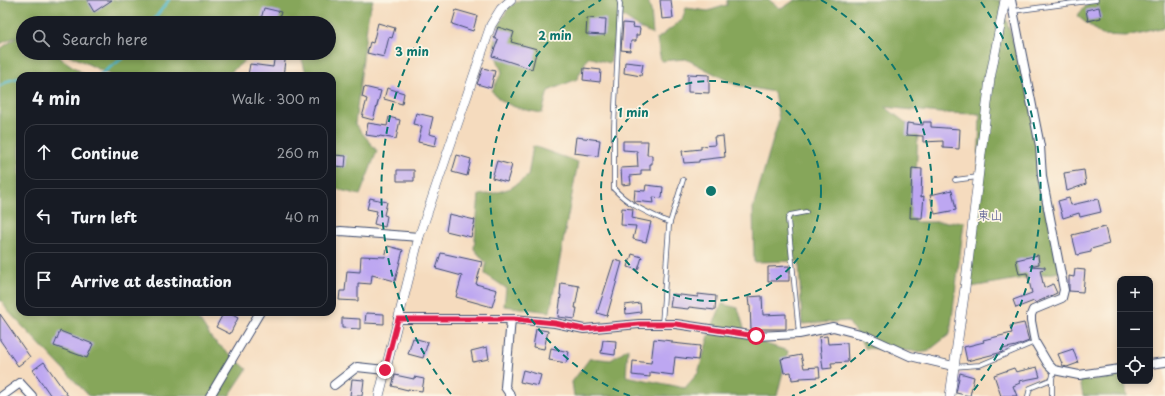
<!DOCTYPE html>
<meta charset="utf-8">
<style>
:root{--surface:#171b24;--page:#20242c;--text:#f1f3f6;--muted:#9ea1a6;--line:#363941}
body{margin:0;font-family:"Playpen Sans","Klee One",sans-serif;background:var(--page);color:var(--text)}
.controls{position:absolute;right:12px;bottom:12px;display:grid;overflow:hidden;border-radius:8px;box-shadow:0 2px 6px #0003}
.controls button{width:36px;height:36px;display:grid;place-items:center;padding:0;border:0;border-bottom:1px solid var(--line);background:var(--surface);color:var(--text);font:20px sans-serif}
.stop{position:absolute;width:12px;height:12px;margin:-9px;border:3px solid #e11d48;border-radius:50%;background:#fff}
.stop.end{background:#e11d48;border-color:#fff;box-shadow:0 1px 4px #0008}
.list{margin:0;padding:0;list-style:none}
h2{display:flex;justify-content:space-between;align-items:center;height:52px;margin:0;padding:0 16px;font-size:17px}
h2 small{font-size:13px;font-weight:400;color:var(--muted)}
.list li{display:grid;grid-template-columns:26px 1fr auto;gap:12px;align-items:center;box-sizing:border-box;height:56px;margin:0 8px 8px;padding:0 8px;border:1px solid var(--line);border-radius:12px}
.list b{display:block;font-size:15px;white-space:nowrap}
.list em{font-size:13px;font-style:normal;color:var(--muted)}
.icon{flex:none;width:22px;height:22px;fill:none;stroke:currentColor;stroke-width:2;stroke-linecap:round;stroke-linejoin:round}
.map{position:relative;flex:none;width:1165px;height:396px;overflow:hidden}
.search{position:absolute;background:var(--surface);box-shadow:0 2px 6px #0003;left:16px;top:16px;width:320px;height:44px;display:flex;align-items:center;gap:10px;box-sizing:border-box;padding:0 14px;border-radius:22px;color:var(--muted);font-size:15px}
.panel{position:absolute;background:var(--surface);box-shadow:0 2px 6px #0003;left:16px;top:72px;width:320px;height:244px;border-radius:12px}
.map>svg:first-child{display:block}
.forest{fill:#86a65a;stroke:#506a5c}
.lines{fill:none;stroke-linecap:round;stroke-linejoin:round}
.stream{stroke:#52bacf;stroke-width:2.5}
.building{fill:#bda7f1}
.service-casing{stroke:#3c496c;stroke-width:5.5}
.minor-casing{stroke:#3c496c;stroke-width:10}
.tertiary-casing{stroke:#3c496c;stroke-width:10}
.service{stroke:#fff;stroke-width:4}
.minor{stroke:#fff;stroke-width:8}
.tertiary{stroke:#fff;stroke-width:9}
.route{stroke:#e11d48;stroke-width:5}
.ring{fill:none;stroke:#0f766e;stroke-width:2;stroke-dasharray:7 5}
.labels{text-anchor:middle;stroke-width:3.5;stroke-linejoin:round;paint-order:stroke}
.quarter-label{font-size:13px;fill:#545991;stroke:#fcf5e5}
.centre{fill:#0f766e;stroke:#fcf5e5;stroke-width:2}
.ring-label{font-size:12px;text-anchor:middle;font-weight:bold;fill:#0f766e;stroke:#fcf5e5;stroke-width:3.5;stroke-linejoin:round;paint-order:stroke}
</style>
<div class="map">
<svg width="1165" height="396" viewBox="0 0 1165 396">
<rect width="100%" height="100%" fill="#fcf5e5"/>
<filter id="ink" filterUnits="userSpaceOnUse"><feTurbulence type="fractalNoise" baseFrequency=".025" numOctaves="2"/><feDisplacementMap in="SourceGraphic" scale="8" xChannelSelector="R" yChannelSelector="G"/><feConvolveMatrix kernelMatrix="1 2 1 2 8 2 1 2 1" color-interpolation-filters="sRGB"/></filter>
<filter id="wash" filterUnits="userSpaceOnUse"><feTurbulence type="fractalNoise" baseFrequency=".012" numOctaves="4" result="noise"/><feDisplacementMap in="SourceGraphic" scale="16" xChannelSelector="R" yChannelSelector="G"/><feGaussianBlur stdDeviation="0.9" result="paint"/><feColorMatrix in="noise" values="0 0 0 0 0 0 0 0 0 0 0 0 0 0 0 0 0 1.4 0 .05"/><feComposite in="paint" operator="in"/></filter>
<g filter="url(#wash)">
<rect width="100%" height="100%" fill="#f5dbbe"/>
<path class="forest" d="M0,0H373L368,17L355,124L377,151L360,195L332,188V76H307L300,53H329V23H23V53H53L87,76H20V312H194L212,339L247,369L229,396H89L7,310L2,301H0V49L20,35L0,44Z
M520,0H648L651,11L653,34L640,28L619,14L610,63L588,57L577,79L548,91L542,113C525,110 503,107 492,91L502,72L494,51L496,30L509,7Z
M727,0H769L781,9L795,0H1000L1028,88L1060,272L965,288L978,177L980,114L940,113L885,107L918,132L914,222H964L950,334L927,352L865,348L848,321L802,324L799,261L754,262L753,208L779,119L774,92L736,85L686,59L661,61L657,39L682,20L686,8L708,11L727,5Z
M1091,0H1165V27L1127,36L1102,35L1077,16Z
M65,53H254L226,76H113Z
M533,146L578,162L550,312L504,306L506,288L485,274L486,263L474,249L479,195L495,193L511,188L528,176Z
M722,304L738,308L747,338L788,351L777,396H574L572,382L590,358L611,360L628,348L626,376L685,388L698,373L711,329Z
M1120,376V381H1125L1127,396H1083L1080,381Z"/>
<g class="lines">
<path class="stream" d="M151,23L169,0
M29,76L39,74L73,76
M98,76L123,58L128,53
M0,86L10,80L20,78"/>
</g>
<g id="blocks">
<path class="building" d="M87,0H112L94,12Z
M660,0H671L673,18L662,19Z
M1099,7L1101,18L1088,21L1086,10Z
M264,8L281,12L278,23L261,19Z
M456,10L477,16L473,31L452,24Z
M587,18L606,19L605,35L586,34Z
M378,23L395,28L392,38L389,37L384,57L367,53L370,42L373,43Z
M623,23L633,24L632,27L640,28L639,35H636V41H631L630,51L621,50Z
M498,27L514,32L511,42L537,49L532,69L492,56L498,40L494,38Z
M275,53H286L283,76L248,75L250,64L273,67Z
M625,62L643,64L641,76L624,73Z
M483,68L495,71L491,88L477,84Z
M584,68L601,70L600,82L583,80Z
M688,74L709,75V93L688,92Z
M364,87L381,91L373,120L362,117L367,99L362,97Z
M387,88L404,93L402,104L384,99Z
M416,113L433,117L429,134L437,136L435,146L418,142L422,126L413,124Z
M389,117L400,120L396,139L380,136L379,137L366,135L368,123L387,126Z
M923,122H931V127L960,129L959,149L943,148V141L923,142V136L906,135L907,123L923,125Z
M723,136L725,157L699,160V162L684,163L682,151L701,149V146L715,145L714,137Z
M576,137L600,140L598,156L574,153Z
M623,141H648L647,155H652V164H650V170H641V175L630,176L631,184L622,185L621,168L638,167L637,151L623,150Z
M335,155L346,156L345,167L334,166Z
M457,155L471,159L467,176L452,172Z
M497,161L512,165L507,182L492,178Z
M912,168L922,169L921,197L924,196L922,218H910Z
M397,170H414V181H397Z
M1084,170L1086,184L1067,191L1064,173Z
M646,185L663,187L662,198L653,197L654,203L634,201L635,190L645,191Z
M952,190L956,210L935,214L930,195Z
M370,198L387,202L384,215L387,216L385,227L374,224L377,211L367,209Z
M1069,198L1071,205L1098,199L1101,212L1080,217L1079,213L1063,218L1058,201Z
M622,208L633,209L632,218L651,222L646,242L633,239L636,226L621,225Z
M449,214L475,220L471,237L446,231Z
M1105,227L1109,244L1091,249V252L1077,255L1072,235Z
M388,246L403,250L395,281L372,275L371,284L358,283V301L339,300L340,291H345L347,271L360,272L361,256L385,257Z
M441,253L482,262L476,284L497,290L492,307L456,297L462,276L436,269Z
M632,254L642,257L638,270L628,267Z
M1038,255L1039,264L1030,266L1045,267V269L1040,270L1044,288L1053,284L1057,293L1035,303L1034,301L1016,308L1013,300L1032,293L1027,273L1019,274L1016,260Z
M614,260L622,262L607,316L597,313Z
M789,266V281H768V267Z
M1075,269L1085,270L1083,292L1069,291V276L1074,277Z
M561,283L579,286L575,308H577L575,319L558,317L561,295H560Z
M672,294L698,297V294L716,296L715,310L689,307L688,309L670,307Z
M762,296L763,315L786,314V329H751L750,305L749,306L748,297Z
M640,303L641,312L626,314L625,305Z
M224,312H227L238,318L230,334L216,327Z
M366,313L384,314V324L365,323Z
M0,314L30,357L18,366L0,340Z
M342,318L360,319V329L342,328Z
M1024,323L1029,341L1016,346L1002,349L1003,352L967,361L964,347L984,342L983,340L1012,333L1010,326Z
M536,329L548,331L544,349L533,347Z
M60,331L93,344L87,358L54,346Z
M827,336L828,344L847,343L848,362L831,363L832,368L823,369L819,337Z
M413,338L428,342L423,358L408,354Z
M654,339L672,341V343L700,346L698,360L675,357L673,375L650,372V377L632,375L633,361L651,363Z
M603,340L616,341L615,355L601,353Z
M487,347L489,359L473,362L471,351Z
M551,348L569,352L566,363L549,360Z
M1073,349L1078,363L1067,367L1063,366L1058,354Z
M801,355L804,368L819,367L820,377L800,378V379L792,380L791,372L784,373L781,359Z
M44,362L68,396H51L33,370Z
M1037,367L1040,377L1019,381L1020,383L1013,386L1017,396H1001L994,375L1014,368L1016,372Z
M523,370L541,375L538,386L520,382Z
M960,373L974,377L970,396L956,393Z
M395,375L414,379V377L424,379L422,391L408,389V390L392,386Z
M352,379L364,380L362,396H350Z"/>
</g>
</g>
<g filter="url(#ink)">
<use href="#blocks" fill-opacity="0" stroke="#3c496c" stroke-width="1"/>
<g class="lines">
<g class="service-casing">
<path id="service" d="M619,0L620,4L614,127V189C630,206 649,213 670,223
M1013,11L1096,0
M955,180L978,177
M662,324L669,226L683,180
M799,334L788,219L790,215L806,212
M953,367L980,365L1035,342
M1028,396L1030,388L1052,379
M1052,396V379L1054,370"/>
</g>
<g class="minor-casing">
<path id="minor" d="M1011,0L1040,146L1042,177L1064,290L1062,298L1033,310L1031,315V321L1035,342L1048,364L1054,370L1079,375L1120,369
M332,232L341,231L419,237
M398,319H514L555,323L584,329L639,324H676L756,336L799,334L833,327L864,335L910,356L953,366
M1150,364L1165,362
M334,385L357,367L385,370
M2,396L20,383L32,396
M210,396L260,312
M511,396L505,387L511,319"/>
</g>
<g class="tertiary-casing">
<path id="tertiary" d="M379,396L419,237L491,25L501,9L511,0
M950,396L965,288L990,79L1005,0"/>
</g>
<use href="#service" class="service"/>
<use href="#minor" class="minor"/>
<use href="#tertiary" class="tertiary"/>
</g>
</g>
<g class="lines" filter="url(#ink)">
<path class="route" d="M385,370L398,319H514L555,323L584,329L639,324H676L756,336"/>
</g>
<g class="ring">
<circle cx="711" cy="191" r="110"/>
<path d="M630 396A220 220 0 0 1 601 0M821 0A220 220 0 0 1 792 396"/>
<path d="M451 394A330 330 0 0 1 441 2M981 2A330 330 0 0 1 971 394"/>
</g>
<g class="labels">
<g class="quarter-label">
<text x="990" y="220">東山</text>
</g>
</g>
<circle cx="711" cy="191" r="6" class="centre"/>
<g class="ring-label">
<text x="555" y="40">2 min</text>
<text x="412" y="56">3 min</text>
<text x="633" y="117">1 min</text>
</g>
</svg>
<div class="controls">
<button>+</button>
<button>−</button>
<button><svg class="icon" aria-label="locate" viewBox="0 0 24 24"><circle cx="12" cy="12" r="6"/><path d="M12 2v4M12 18v4M2 12h4M18 12h4"/></svg></button>
</div>
<div class="stop" style="left:756px;top:336px"></div>
<div class="stop end" style="left:385px;top:370px"></div>
<div class="search"><svg class="icon" aria-label="search" viewBox="0 0 24 24"><circle cx="10" cy="10" r="6"/><path d="M15 15l6 6"/></svg>Search here</div>
<section class="panel">
<h2>4 min<small>Walk · 300 m</small></h2>
<ul class="list">
<li><svg class="icon" aria-label="ahead" viewBox="0 0 24 24"><path d="M12 20V5M6 11l6-6 6 6"/></svg><div><b>Continue</b></div><em>260 m</em></li>
<li><svg class="icon" aria-label="left" viewBox="0 0 24 24"><path d="M17 20v-9H6M10 6l-5 5 5 5"/></svg><div><b>Turn left</b></div><em>40 m</em></li>
<li><svg class="icon" aria-label="arrive" viewBox="0 0 24 24"><path d="M6 21V4h12l-3 4 3 4H6"/></svg><div><b>Arrive at destination</b></div></li>
</ul>
</section>
</div>
